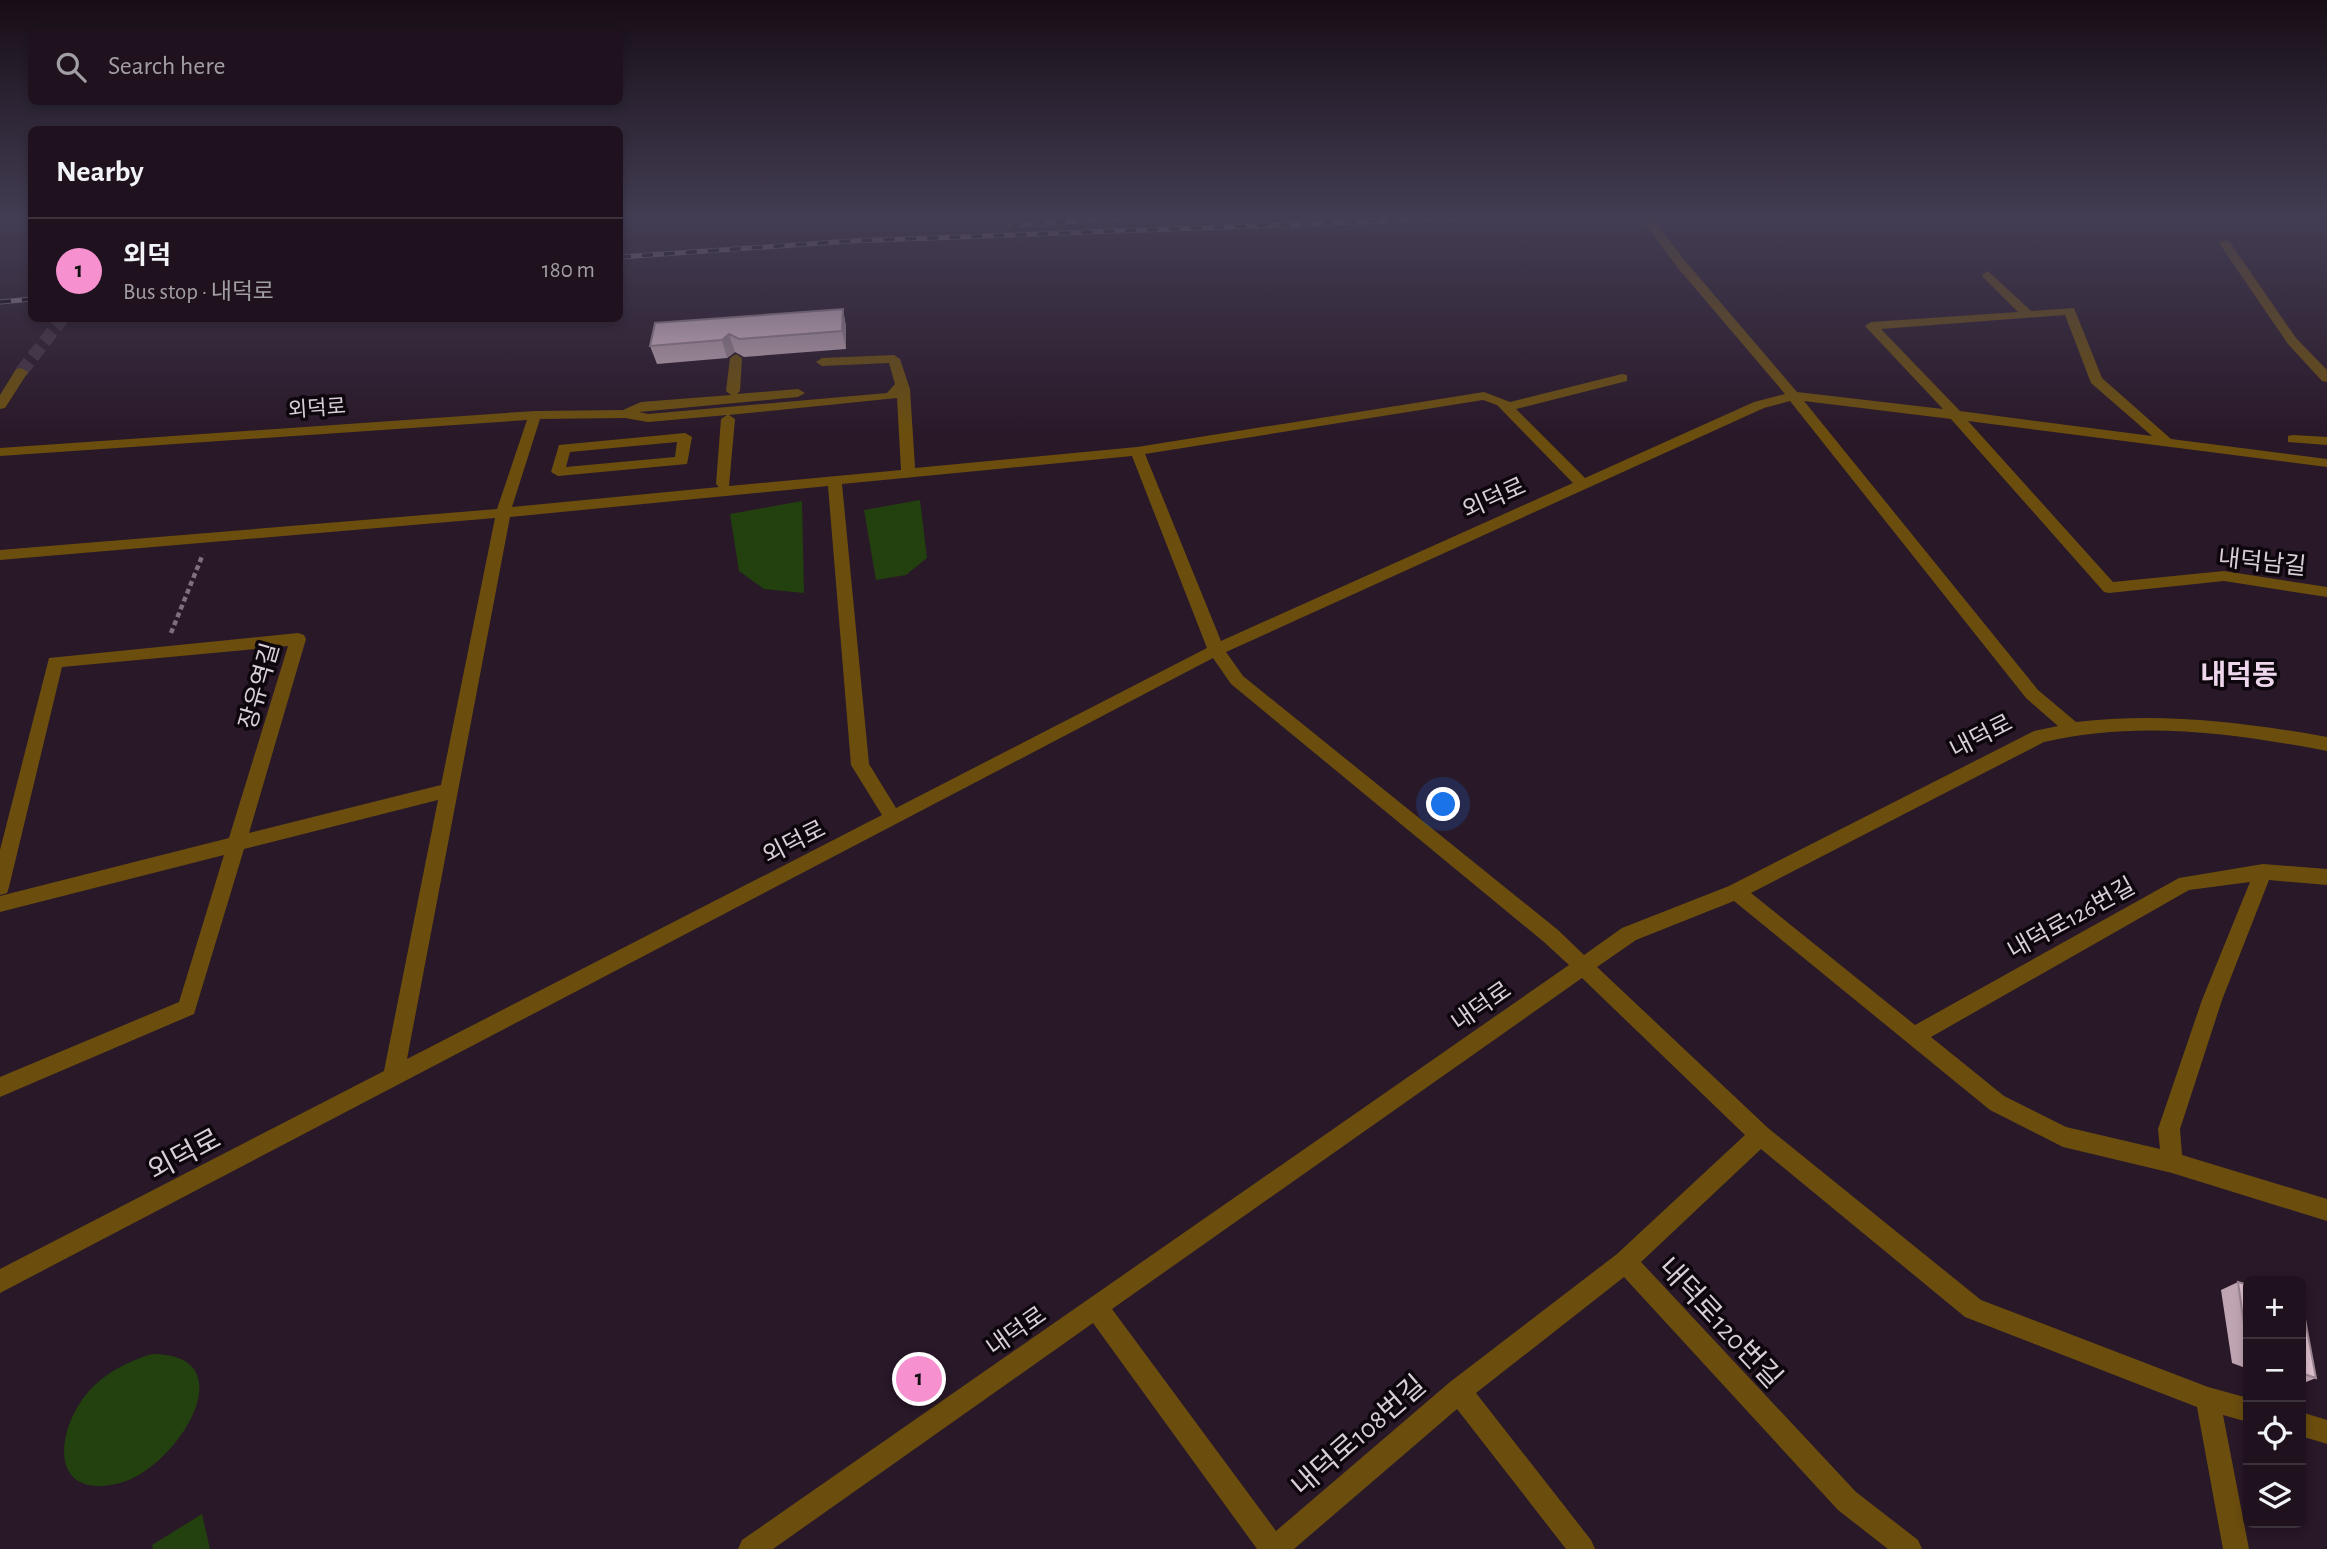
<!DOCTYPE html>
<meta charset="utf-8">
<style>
:root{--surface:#1f121e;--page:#271b27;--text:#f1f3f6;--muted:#a19ea4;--line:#3c323c;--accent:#f690cf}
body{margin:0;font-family:"Alegreya Sans","Noto Sans KR",sans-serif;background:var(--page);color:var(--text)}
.controls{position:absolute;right:21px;bottom:21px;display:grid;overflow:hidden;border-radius:10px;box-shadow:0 4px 10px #0003}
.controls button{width:63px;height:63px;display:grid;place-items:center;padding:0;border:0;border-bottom:2px solid var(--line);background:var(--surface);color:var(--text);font:35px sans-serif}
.you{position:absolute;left:1444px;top:805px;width:24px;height:24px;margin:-18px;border:5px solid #fff;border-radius:50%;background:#1a73e8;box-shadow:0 0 0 10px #1a73e833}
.badge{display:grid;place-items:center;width:46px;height:46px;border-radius:50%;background:var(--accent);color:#111;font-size:23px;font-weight:700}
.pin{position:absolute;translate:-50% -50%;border:4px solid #fff;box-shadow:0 2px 7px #0006}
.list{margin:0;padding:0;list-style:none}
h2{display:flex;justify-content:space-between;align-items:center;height:91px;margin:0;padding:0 28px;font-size:30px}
h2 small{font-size:23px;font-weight:400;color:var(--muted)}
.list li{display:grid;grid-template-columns:46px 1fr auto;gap:21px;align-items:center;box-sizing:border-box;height:105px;padding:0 28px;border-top:2px solid var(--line)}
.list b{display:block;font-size:26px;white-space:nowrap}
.list p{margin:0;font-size:23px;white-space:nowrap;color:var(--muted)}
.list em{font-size:23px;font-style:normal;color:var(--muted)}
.icon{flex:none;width:38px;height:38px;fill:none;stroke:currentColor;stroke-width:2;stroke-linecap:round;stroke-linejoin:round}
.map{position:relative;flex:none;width:2327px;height:1549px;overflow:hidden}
.search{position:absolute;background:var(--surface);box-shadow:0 4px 10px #0003;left:28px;top:28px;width:595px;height:77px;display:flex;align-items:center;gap:18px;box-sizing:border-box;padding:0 24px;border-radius:10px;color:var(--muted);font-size:26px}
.panel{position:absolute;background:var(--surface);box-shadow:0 4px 10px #0003;left:28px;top:126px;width:595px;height:196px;border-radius:10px}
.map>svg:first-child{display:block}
.green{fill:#23400f}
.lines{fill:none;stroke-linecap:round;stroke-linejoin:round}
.minor-tunnel{stroke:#433342;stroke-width:13;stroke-dasharray:13 6;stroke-linecap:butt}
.path{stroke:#7d6f7c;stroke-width:4.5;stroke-dasharray:5 3.5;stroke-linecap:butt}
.minor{fill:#6b4e0e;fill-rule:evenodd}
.rail-casing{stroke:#948793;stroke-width:5}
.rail{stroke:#0d060d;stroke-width:3.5;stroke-dasharray:11;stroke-linecap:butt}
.wall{fill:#bfa5b2}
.shaded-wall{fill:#9b8691}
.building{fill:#dec0cf;stroke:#9b8691;stroke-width:2}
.labels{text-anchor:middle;stroke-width:7;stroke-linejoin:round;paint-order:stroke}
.far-street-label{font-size:21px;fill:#d9ced8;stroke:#0d060d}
.street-label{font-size:24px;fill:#d9ced8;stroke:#0d060d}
.quarter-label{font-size:28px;font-weight:bold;fill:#eed7ed;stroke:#0d060d}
.near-street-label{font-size:28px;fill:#d9ced8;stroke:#0d060d}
</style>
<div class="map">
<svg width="2327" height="1549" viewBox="0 0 2327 1549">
<rect width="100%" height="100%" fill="#291828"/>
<path class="green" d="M920,500L927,558L906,575L876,580L864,510Z
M802,501L804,593L764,589L739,571L730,514Z
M152,1354C249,1354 176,1469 120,1483C48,1501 55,1431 88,1392C106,1372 127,1362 152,1354Z
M202,1514L210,1549H153L152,1545Z"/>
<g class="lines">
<path class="minor-tunnel" d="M1646,217L1651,224
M21,372L63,318"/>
<path class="path" d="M171,633L203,554"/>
<path class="minor" d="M1651,221L1655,222L1686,262L1797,392L1943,409L1865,326L1871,322L2018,312L1984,278L1982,275L1988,271L2031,311L2074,308L2102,378L2171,439L2327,459V467L1968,421L2113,582L2224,571L2327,587V597L2224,581L2109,593L2104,592L1951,419L1804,401L2038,690L2076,722C2161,712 2243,722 2327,737V751C2233,733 2139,720 2044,742L1751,893L1915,1025L2179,878L2263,864L2327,869V885L2269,880L2222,1000L2180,1129L2182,1155L2327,1199V1221L2172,1173L2063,1147L1990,1110L1734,901L1636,940L1597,967L1768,1128L1981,1300L2208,1387L2248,1398V1422L2223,1415L2249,1549H2223L2197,1407L1965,1317L1761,1149L1641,1262L1856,1492L1918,1540L1922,1549H1888L1838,1510L1624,1277L1476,1393L1591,1540L1595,1549H1566L1457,1409L1294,1549H1257L1093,1323L773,1549H738L742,1540L1569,965L1544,942L1231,684L1213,658L0,1293V1269L384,1071L438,800L244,849L194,1014L0,1097V1077L179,1002L224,855L0,912V896L229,838L288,646L62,667L9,887L7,893L0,895V850L49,658L298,633L304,635L306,639L249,833L441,785L495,518L0,560V550L497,509L527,420L0,456V448L535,411L623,410L641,402L731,395L726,391L730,358L736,354L742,358L740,391L737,394L798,389L805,393L798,397L639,412L648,414L887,393L895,384L889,363L822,366L816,362L822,358L894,355L900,359L910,389L915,468L1137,447L1484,392L1510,402L1622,374L1627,375V381L1516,409L1585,478L1754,402L1785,394L1678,268L1645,224ZM2065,315L2091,383L2152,436L1960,411L1881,329ZM897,398L901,470L729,486L735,419L729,415ZM1483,400L1497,405L1573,483L1221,641L1145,454ZM1790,401L2026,698L2058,726L2034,731L1729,886L1622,928L1584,955L1558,930L1243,676L1226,652L1764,408ZM727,415L721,419L716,484L719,487L512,507L540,419L625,418L648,422ZM1132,456L1207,648L896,808L869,764L842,484ZM828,486L851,765L882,815L407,1059L510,517ZM2250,882L2202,1000L2158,1129L2160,1149L2066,1127L2004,1096L1931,1037L2189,890ZM1582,978L1745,1135L1617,1254L1450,1382L1276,1531L1112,1309Z
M2221,241H2229L2296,338L2327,370V382L2322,381L2288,344L2219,243Z
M21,368L28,372L5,408L0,409V395L16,369Z
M685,433L692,437L687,464L558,476L551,472L559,445ZM677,442L675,457L566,467L570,452Z
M2293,435L2327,437V445L2288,442V436Z
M2301,1412L2327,1420V1444L2301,1436Z"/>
<g class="rail-casing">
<path id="rail" d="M1011,225L1147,217
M620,257L851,241L1490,217
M0,302L32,299"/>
</g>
<use href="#rail" class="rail"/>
</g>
<path class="wall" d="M843,309L846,327V349L744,357L735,352L727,358L657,364L650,346Z
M2238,1282L2248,1285V1369L2232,1363L2221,1290Z
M2301,1302L2316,1378L2301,1384Z"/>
<path class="shaded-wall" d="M843,309L846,327V349L842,331Z
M729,334L735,352L727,358L722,340Z"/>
<path class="building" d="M843,309L842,331L739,339L729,334L722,340L650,346L655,323Z
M2238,1282L2248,1285V1353Z
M2301,1302L2302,1303L2316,1378L2301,1373Z"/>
<linearGradient id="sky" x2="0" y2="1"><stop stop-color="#170d16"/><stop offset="0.5" stop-color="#433d53"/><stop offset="1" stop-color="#433d53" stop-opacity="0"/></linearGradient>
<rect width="2327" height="434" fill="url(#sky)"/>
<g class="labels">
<g class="far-street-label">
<text transform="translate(317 408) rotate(-4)" y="7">외덕로</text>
</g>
<g class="street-label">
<text transform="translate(1494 498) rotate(-24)" y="8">외덕로</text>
<text transform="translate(2262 562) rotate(6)" y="8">내덕남길</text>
<text transform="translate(259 686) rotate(-74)" y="8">장유역길</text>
<text transform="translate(1981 736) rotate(-27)" y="8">내덕로</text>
<text transform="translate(794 842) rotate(-27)" y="8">외덕로</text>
<text transform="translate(2071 918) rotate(-29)" y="8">내덕로126번길</text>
<text transform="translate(1481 1006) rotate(-35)" y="8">내덕로</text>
<text transform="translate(1016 1331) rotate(-35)" y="8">내덕로</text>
</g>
<g class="quarter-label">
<text x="2239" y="684">내덕동</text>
</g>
<g class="near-street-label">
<text transform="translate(184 1154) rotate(-28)" y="10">외덕로</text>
<text transform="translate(1721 1322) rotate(47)" y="10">내덕로120번길</text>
<text transform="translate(1358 1435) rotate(-41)" y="10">내덕로108번길</text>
</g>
</g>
</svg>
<div class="controls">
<button>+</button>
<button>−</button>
<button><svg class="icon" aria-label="locate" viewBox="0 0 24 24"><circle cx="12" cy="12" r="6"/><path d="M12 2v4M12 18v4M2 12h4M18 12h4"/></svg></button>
<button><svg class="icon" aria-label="layers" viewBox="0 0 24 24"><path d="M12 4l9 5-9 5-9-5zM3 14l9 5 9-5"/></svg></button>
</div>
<div class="you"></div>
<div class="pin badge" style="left:919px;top:1379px">1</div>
<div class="search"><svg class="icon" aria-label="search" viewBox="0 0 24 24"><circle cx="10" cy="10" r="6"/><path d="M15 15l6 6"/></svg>Search here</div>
<section class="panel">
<h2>Nearby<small></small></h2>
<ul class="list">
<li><span class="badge">1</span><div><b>외덕</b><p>Bus stop · 내덕로</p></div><em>180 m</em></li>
</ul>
</section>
</div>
